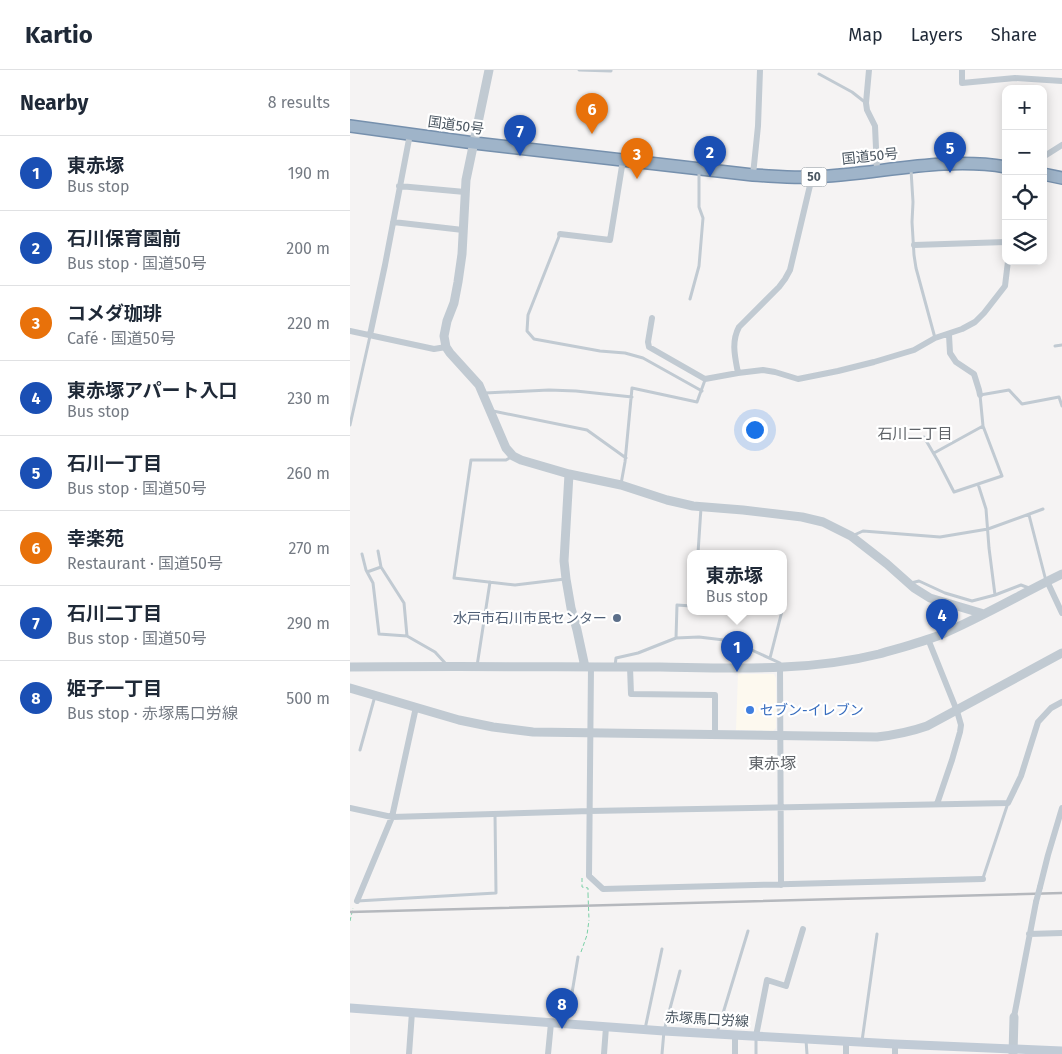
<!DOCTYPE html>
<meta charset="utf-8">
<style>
:root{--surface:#fff;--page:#f2f2f3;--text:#1f2937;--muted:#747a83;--line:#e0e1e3;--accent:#0b8043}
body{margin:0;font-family:"Fira Sans","Noto Sans JP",sans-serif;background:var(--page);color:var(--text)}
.controls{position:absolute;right:15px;top:15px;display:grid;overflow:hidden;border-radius:10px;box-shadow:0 2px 12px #0003}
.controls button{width:45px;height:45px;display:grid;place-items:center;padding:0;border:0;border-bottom:1px solid var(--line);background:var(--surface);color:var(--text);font:25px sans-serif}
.you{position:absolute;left:404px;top:359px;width:18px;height:18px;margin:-12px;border:4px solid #fff;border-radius:50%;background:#1a73e8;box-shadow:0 0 0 8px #1a73e833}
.badge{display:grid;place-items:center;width:32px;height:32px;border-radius:50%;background:var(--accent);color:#fff;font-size:16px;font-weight:700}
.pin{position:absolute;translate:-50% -41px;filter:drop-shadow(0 1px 2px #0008)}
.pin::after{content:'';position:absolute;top:26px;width:18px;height:15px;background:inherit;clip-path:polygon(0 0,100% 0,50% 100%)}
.popup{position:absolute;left:337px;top:480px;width:100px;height:65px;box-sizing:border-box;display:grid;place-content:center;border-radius:10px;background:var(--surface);filter:drop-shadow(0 1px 4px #0005);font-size:16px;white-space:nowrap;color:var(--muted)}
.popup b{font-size:19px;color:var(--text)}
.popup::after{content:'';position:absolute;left:50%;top:100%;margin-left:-10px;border:10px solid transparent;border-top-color:var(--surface)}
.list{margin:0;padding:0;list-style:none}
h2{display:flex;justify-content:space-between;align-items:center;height:65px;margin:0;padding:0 20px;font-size:21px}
h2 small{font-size:16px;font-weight:400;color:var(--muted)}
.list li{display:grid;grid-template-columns:32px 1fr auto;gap:15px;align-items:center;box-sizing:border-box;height:75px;padding:0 20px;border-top:1px solid var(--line)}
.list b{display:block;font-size:19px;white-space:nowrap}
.list p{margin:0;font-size:16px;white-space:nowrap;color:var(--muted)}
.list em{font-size:16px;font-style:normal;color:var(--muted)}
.icon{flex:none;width:28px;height:28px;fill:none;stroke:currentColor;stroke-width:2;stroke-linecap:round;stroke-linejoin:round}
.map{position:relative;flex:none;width:712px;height:984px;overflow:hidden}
header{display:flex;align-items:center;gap:30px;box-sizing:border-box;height:70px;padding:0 25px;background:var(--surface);border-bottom:1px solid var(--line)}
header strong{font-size:24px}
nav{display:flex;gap:28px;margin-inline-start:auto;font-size:18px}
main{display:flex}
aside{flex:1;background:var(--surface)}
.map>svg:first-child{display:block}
.commercial{fill:#fdf9ef}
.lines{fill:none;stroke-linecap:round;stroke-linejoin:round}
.trunk-casing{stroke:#7690ad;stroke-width:14}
.path{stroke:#7ad0a6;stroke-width:1;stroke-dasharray:4 2.5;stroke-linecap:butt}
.service{stroke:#c1cad2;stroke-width:3}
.minor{stroke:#c1cad2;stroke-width:6}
.tertiary{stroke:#c1cad2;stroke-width:9}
.secondary{stroke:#c1cbd6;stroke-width:9}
.trunk{stroke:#9fb4c9;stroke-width:11}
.rail{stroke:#b5b8bd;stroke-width:2.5}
.path-bridge{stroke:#7ad0a6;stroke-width:1;stroke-dasharray:4 2.5;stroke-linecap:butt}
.minor-bridge{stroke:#c1cad2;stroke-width:6}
.service-dot{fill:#5c6f8a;stroke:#fff;stroke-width:2}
.shop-dot{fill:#3f7fe0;stroke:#fff;stroke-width:2}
.labels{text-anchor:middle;stroke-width:4.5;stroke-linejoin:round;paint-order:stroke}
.shield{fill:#fff;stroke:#808990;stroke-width:1}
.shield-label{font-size:12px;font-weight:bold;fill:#4a5661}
.street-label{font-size:14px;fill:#4a5661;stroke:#fff}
.service-label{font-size:14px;fill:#4e5e75;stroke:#fff;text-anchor:end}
.shop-label{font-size:14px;fill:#366cbe;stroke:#fff;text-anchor:start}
.neighbourhood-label{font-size:15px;fill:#5f6368;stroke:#fff}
.quarter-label{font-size:16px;fill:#5f6368;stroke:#fff}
</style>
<header>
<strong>Kartio</strong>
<nav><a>Map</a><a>Layers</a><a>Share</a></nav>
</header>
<main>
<aside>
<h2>Nearby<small>8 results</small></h2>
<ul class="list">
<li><span class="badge" style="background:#1a4fb4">1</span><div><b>東赤塚</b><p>Bus stop</p></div><em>190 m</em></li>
<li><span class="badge" style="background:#1a4fb4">2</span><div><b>石川保育園前</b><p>Bus stop · 国道50号</p></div><em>200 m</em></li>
<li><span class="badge" style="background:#e8710a">3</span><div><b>コメダ珈琲</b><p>Café · 国道50号</p></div><em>220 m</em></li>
<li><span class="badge" style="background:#1a4fb4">4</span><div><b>東赤塚アパート入口</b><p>Bus stop</p></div><em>230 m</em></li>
<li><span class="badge" style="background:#1a4fb4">5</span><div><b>石川一丁目</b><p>Bus stop · 国道50号</p></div><em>260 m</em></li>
<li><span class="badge" style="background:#e8710a">6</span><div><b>幸楽苑</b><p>Restaurant · 国道50号</p></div><em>270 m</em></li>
<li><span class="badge" style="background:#1a4fb4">7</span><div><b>石川二丁目</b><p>Bus stop · 国道50号</p></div><em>290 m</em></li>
<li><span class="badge" style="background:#1a4fb4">8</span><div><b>姫子一丁目</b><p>Bus stop · 赤塚馬口労線</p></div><em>500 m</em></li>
</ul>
</aside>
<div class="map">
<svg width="712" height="984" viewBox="0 0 712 984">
<rect width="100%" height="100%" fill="#f5f3f3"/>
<path class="commercial" d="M388,604H424L426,608V658L423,661L386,660Z"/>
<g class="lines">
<g class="trunk-casing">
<path id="trunk" d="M0,56L124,73L403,105C423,106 442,108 461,107C526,105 591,86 656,97
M693,104L712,108"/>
</g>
<path class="path" d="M232,808V817L238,818V824
M0,851L3,838
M231,882L237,865L239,850"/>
<path class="service" d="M229,0L261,1V0
M469,4L502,22L516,33
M561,100L563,132L562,152L564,185L566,198L585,268
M210,164L178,245L177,261L184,269L250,281L275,283L293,288L352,321
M340,229L349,196L353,148L349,137V102
M705,276L712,275
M135,323L199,320L226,321L282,327
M143,341L237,360L276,388
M0,355L20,266
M574,367L588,391L604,422L628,414
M584,383L633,356
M163,386L156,390H121L104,508L165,515L215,509
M271,414L275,392L282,318L347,332L355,310
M679,445L696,511
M502,466L513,461L590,467L638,459L693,439
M28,481L31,497L54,533L57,566
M348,483L351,438
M12,484L16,500L23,513L29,564L57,566L85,582L96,594
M17,502L31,497
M561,513L569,511L595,523L622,531L645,525L671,515L679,518
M645,525L639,478L636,439L628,414L652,406L633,356L630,325L659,320L672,334L709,327L712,336
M433,537L435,529
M326,568L327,535L341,536
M420,588L432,541
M127,596L140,512
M265,596L266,588L288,583L326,568L349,567L382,571L430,593V597
M10,680L25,626
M633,808L658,733
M7,831L146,823L145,744
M217,953L228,887
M295,959L312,879
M367,963L398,861
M456,970L457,984
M512,971L527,864
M312,984L314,961L330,901
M406,984V969"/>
<path class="minor" d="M519,0L516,33L517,40L525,56L527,100
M612,0V13L665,8L712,11
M693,87L712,75
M403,105L408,56L410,0
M49,116L115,122
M43,152L113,160
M210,164L260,170L273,90
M564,175L656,172
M302,248L298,272L299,277L355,309L388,303L413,300L425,302L448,309L488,301L524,292L564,280L585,268L612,259L625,252L634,243L655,216L658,191
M0,261L84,279L96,277
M20,265L35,195L60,64
M599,265L600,283L606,292L624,304L629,320L630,325
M388,303C385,287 381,272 389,257L429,217L435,209L440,200L462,107
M697,511L712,543
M578,569L607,641L611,655L610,662L602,690L587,734
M241,597L239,806L253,819L633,809
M280,597L281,624L365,625V665
M430,597L431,815
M0,738L42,747L240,741L658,733L671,706L688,652L701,638L712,632
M690,817L698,785L712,738
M7,831L42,747L66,637
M679,864L712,863
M664,947L686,832
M406,966L417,910L436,916L453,859
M59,984L62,942
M198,984L201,953
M254,984L256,957
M385,984V964
M496,984V971
M545,984V974"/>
<path class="tertiary" d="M139,0L116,110L112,184L108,212L104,233L97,251L94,266L96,277L100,283L129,315L156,378L163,386L171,390L219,404L214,491L216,509L221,538L227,560L235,597
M219,404L271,415L317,430L343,436L393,440L452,447L473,452L501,466L537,494L564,518L580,528L634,544
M0,597C103,596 207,597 310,597C383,598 457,602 529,584C549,578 570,573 590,565C632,547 671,524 712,504
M0,618L109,650L143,657L183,662L527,667C544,665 560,662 577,656L712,583
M663,984L664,947"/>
<path class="secondary" d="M0,938L314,961L545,974L712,981"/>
<use href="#trunk" class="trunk"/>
<path class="rail" d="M0,842L712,823"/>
<path class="path-bridge" d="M238,824L239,850"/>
<path class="minor-bridge" d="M686,832L690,817"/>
</g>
<circle class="service-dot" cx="267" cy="548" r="5"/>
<circle class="shop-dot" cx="400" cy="640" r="5"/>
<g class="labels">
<rect class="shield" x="451.5" y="97.5" width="25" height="19" rx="4"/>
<g class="shield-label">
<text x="464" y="111">50</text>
</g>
<g class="street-label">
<text transform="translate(106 55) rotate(8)" y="5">国道50号</text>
<text transform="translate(520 86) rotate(-6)" y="5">国道50号</text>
<text transform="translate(357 949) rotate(3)" y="5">赤塚馬口労線</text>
</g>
<g class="service-label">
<text x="257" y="553">水戸市石川市民センター</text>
</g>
<g class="shop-label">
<text x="410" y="645">セブン-イレブン</text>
</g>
<g class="neighbourhood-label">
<text x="565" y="369">石川二丁目</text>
</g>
<g class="quarter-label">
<text x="422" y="699">東赤塚</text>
</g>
</g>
</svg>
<div class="controls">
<button>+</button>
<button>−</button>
<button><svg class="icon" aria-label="locate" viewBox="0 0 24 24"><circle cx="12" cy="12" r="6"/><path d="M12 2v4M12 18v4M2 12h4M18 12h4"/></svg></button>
<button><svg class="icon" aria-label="layers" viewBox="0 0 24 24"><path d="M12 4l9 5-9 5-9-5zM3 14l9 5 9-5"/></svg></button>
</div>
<div class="you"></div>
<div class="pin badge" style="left:387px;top:602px;background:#1a4fb4">1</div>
<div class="popup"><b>東赤塚</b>Bus stop</div>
<div class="pin badge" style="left:360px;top:107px;background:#1a4fb4">2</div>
<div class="pin badge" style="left:287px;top:109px;background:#e8710a">3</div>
<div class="pin badge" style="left:592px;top:570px;background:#1a4fb4">4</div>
<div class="pin badge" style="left:600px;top:103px;background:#1a4fb4">5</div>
<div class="pin badge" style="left:242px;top:64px;background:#e8710a">6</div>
<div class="pin badge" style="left:170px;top:86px;background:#1a4fb4">7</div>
<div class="pin badge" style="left:212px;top:959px;background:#1a4fb4">8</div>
</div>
</main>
